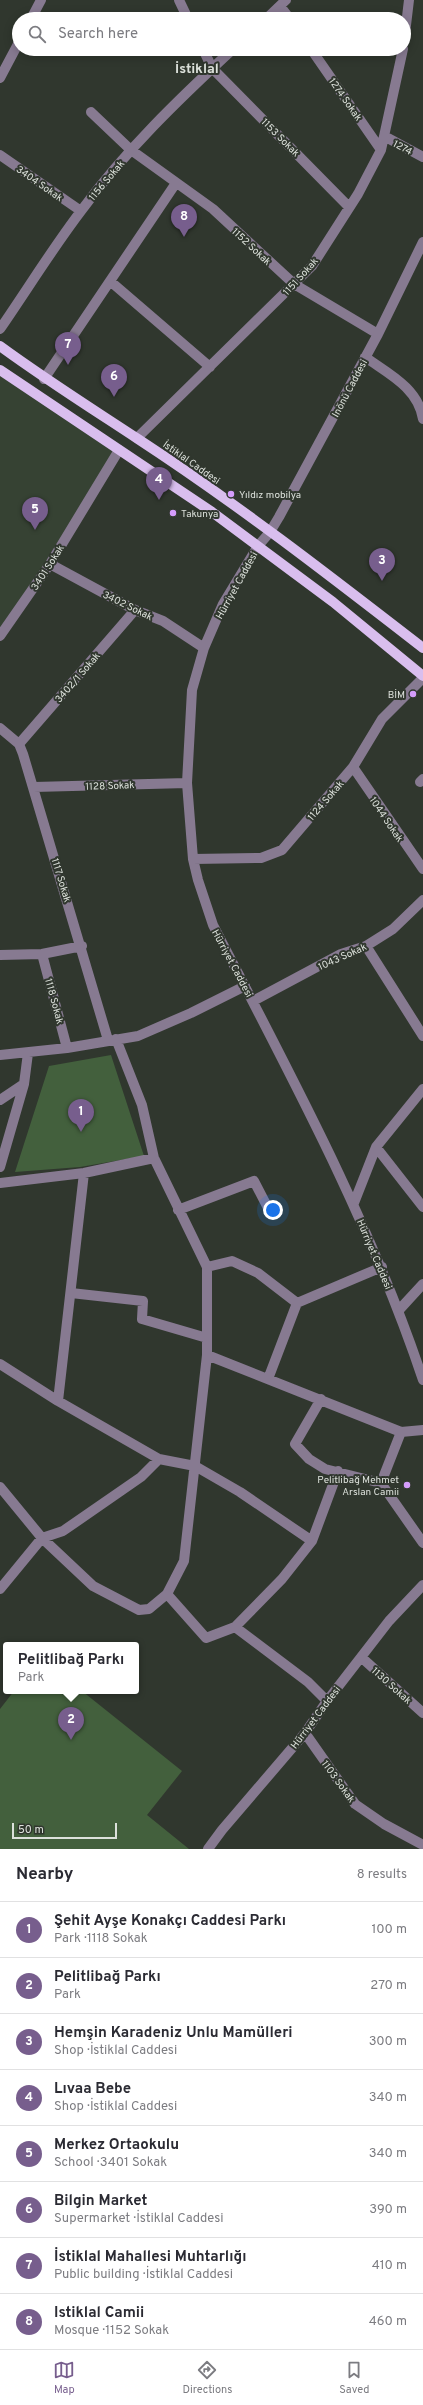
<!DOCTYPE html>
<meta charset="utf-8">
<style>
:root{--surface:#fff;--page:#f7f7f7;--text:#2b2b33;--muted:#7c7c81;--line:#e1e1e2;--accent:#775e8d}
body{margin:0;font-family:Overpass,sans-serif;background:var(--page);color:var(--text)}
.scale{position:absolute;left:12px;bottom:10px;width:105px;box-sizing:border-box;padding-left:4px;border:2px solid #dce1db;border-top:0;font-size:11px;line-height:14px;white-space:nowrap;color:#dce1db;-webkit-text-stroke:3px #30372e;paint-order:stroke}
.you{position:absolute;left:273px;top:1210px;width:14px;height:14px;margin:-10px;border:3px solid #fff;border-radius:50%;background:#1a73e8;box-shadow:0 0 0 6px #1a73e833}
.badge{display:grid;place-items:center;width:26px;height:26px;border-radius:50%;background:var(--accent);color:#fff;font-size:13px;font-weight:700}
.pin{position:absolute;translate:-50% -33px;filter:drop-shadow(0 1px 2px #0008)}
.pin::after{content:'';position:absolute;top:21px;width:14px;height:12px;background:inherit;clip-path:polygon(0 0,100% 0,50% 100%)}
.popup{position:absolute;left:3px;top:1642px;width:136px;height:52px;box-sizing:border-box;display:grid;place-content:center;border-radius:4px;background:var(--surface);filter:drop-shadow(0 1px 3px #0005);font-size:13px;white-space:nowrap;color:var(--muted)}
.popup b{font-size:15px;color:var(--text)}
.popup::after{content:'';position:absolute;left:50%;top:100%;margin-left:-8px;border:8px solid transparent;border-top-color:var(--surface)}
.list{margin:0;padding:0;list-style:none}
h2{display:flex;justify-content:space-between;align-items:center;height:52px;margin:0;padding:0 16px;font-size:17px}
h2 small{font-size:13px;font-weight:400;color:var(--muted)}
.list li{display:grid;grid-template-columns:26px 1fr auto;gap:12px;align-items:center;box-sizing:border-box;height:56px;padding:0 16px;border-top:1px solid var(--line)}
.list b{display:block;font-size:15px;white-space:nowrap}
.list p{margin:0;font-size:13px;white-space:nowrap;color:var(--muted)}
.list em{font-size:13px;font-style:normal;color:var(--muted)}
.icon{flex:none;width:22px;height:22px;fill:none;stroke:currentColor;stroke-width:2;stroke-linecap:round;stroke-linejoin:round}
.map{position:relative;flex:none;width:423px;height:1849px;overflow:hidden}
.search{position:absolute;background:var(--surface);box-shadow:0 2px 10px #0003;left:12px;right:12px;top:12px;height:44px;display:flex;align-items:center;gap:10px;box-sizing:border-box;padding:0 14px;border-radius:22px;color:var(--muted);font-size:15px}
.sheet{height:500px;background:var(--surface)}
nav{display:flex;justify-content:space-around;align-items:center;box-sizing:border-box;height:56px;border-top:1px solid var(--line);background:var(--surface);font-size:11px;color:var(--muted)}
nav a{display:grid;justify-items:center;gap:2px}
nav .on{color:var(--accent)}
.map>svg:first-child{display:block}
.built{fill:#364233}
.green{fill:#43603d}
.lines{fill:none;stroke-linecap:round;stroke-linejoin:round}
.minor{stroke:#877a91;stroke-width:10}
.major{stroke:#d9beee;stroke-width:10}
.poi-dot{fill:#d49cfb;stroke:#30372e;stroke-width:1.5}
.labels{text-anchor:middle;stroke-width:4;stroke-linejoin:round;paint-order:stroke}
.street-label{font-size:10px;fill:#dce1db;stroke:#30372e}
.poi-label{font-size:10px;fill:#dce1db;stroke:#30372e;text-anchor:start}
.district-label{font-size:14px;font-weight:bold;fill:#dce1db;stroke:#30372e}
</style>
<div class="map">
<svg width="423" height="1849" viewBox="0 0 423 1849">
<rect width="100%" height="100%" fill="#30372e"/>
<path class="built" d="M0,370L119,450L0,636Z"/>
<path class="green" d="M111,1055L144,1156L80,1167L15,1172L49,1066Z
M14,1691H82L182,1771L147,1815L189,1849H0V1709Z"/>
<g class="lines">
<path class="minor" d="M179,0L188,19
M280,6L290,19
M31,19L41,0
M266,19L286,0
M404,42L409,0
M203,49L212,68L349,207
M311,49L381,150
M0,78L19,42
M91,112L131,150L213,209L294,284L378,334
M384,136L423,157
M0,155L81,211
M423,242L378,334L279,517L270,532L258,546L223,604L204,648L192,690L187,783L193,859L198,880L213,925C290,1074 370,1221 423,1380
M110,281L210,367
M0,329C27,290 52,249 81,211C125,151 179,99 233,49
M365,357C389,374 418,388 423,419
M44,379L176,183
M137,438L312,266L358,194L381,150L403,49
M50,564L135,610L163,621L204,648
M0,636L50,564L119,450
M0,728L19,744L23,754L108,1040
M19,744L135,610
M353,767L423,869
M420,782L423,779
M34,787L187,783
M193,859L261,858L282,850L353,767L382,719L423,678
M366,946L423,1036
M42,954L67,1048
M0,955L42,954L82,946
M253,1001L341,954L366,946L393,929L423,900
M0,1055L67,1048L138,1036L191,1013L245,986
M0,1100L24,1084
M376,1147L423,1207
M0,1167L24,1084L28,1053
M0,1183L84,1173L154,1158
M354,1203L376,1147L423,1089
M178,1210L254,1181L268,1208
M207,1267L232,1261L258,1273L297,1303L268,1379
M71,1293L143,1301L142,1319L207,1338
M297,1303L382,1267
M399,1310L423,1284
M207,1355L401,1432L423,1430
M0,1364L58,1401L159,1459L195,1466L240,1492L312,1541
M321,1399L295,1444L309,1459L325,1469L381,1483L401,1432
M58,1401L84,1173
M381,1483L423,1543
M0,1487L42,1538L93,1586L139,1610L149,1609L167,1594L184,1561L207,1355V1267L154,1158L142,1105L116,1039
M0,1589L42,1538L63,1531L141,1477L159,1459
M167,1594L206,1638L235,1627L282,1579L312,1541L338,1471
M235,1627L308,1682L327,1701
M361,1657L423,1713
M305,1733L355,1804L384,1824L423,1845
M208,1849L222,1830L305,1733L327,1701L389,1621L423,1585"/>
<path class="major" d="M0,346C45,379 91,408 138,439C236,503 330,576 423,648
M0,370L212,512L333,602L423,676"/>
</g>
<g class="poi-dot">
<circle cx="231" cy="494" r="4"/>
<circle cx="173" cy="513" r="4"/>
<circle cx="413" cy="694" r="4"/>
<circle cx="407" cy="1485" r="4"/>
</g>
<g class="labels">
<g class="street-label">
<text transform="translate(346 99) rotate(55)" y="4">1274 Sokak</text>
<text transform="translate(281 137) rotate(45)" y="4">1153 Sokak</text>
<text transform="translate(403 147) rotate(28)" y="4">1274</text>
<text transform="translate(106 180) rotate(-50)" y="4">1156 Sokak</text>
<text transform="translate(40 183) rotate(35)" y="4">3404 Sokak</text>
<text transform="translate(252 246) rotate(43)" y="4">1152 Sokak</text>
<text transform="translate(300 276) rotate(-48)" y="4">1151 Sokak</text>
<text transform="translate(349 388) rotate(-62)" y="4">Inönü Caddesi</text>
<text transform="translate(192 462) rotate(35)" y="4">İstiklal Caddesi</text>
<text transform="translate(47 567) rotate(-57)" y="4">3401 Sokak</text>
<text transform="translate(236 585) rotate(-61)" y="4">Hürriyet Caddesi</text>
<text transform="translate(128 605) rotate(26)" y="4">3402 Sokak</text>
<text transform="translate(77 677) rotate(-49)" y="4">3402/1 Sokak</text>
<text transform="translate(110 785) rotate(-2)" y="4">1128 Sokak</text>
<text transform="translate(325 800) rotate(-49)" y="4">1124 Sokak</text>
<text transform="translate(387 819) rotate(56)" y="4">1044 Sokak</text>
<text transform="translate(62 880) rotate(73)" y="4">1117 Sokak</text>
<text transform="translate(342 956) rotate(-24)" y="4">1043 Sokak</text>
<text transform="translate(233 963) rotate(62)" y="4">Hürriyet Caddesi</text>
<text transform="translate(55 1001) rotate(75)" y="4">1118 Sokak</text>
<text transform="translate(375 1254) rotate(67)" y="4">Hürriyet Caddesi</text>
<text transform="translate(392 1685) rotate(42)" y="4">1130 Sokak</text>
<text transform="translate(315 1717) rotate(-53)" y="4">Hürriyet Caddesi</text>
<text transform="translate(339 1781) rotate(54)" y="4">1103 Sokak</text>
</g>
<g class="poi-label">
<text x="239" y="498">Yıldız mobilya</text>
<text x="181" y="517">Takunya</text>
<text x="405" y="698" text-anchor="end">BİM</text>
<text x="399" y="1483" text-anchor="end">Pelitlibağ Mehmet<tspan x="399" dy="12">Arslan Camii</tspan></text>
</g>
<g class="district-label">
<text x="197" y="73">İstiklal</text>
</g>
</g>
</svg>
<div class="scale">50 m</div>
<div class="you"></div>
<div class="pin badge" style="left:81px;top:1132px">1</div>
<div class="pin badge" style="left:71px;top:1740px">2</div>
<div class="popup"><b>Pelitlibağ Parkı</b>Park</div>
<div class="pin badge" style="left:382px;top:581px">3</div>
<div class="pin badge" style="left:159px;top:500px">4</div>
<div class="pin badge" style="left:35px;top:530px">5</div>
<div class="pin badge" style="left:114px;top:397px">6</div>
<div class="pin badge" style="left:68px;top:365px">7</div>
<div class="pin badge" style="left:184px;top:237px">8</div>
<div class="search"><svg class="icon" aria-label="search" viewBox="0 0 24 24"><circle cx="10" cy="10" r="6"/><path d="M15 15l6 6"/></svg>Search here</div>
</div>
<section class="sheet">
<h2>Nearby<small>8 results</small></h2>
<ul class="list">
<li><span class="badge">1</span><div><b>Şehit Ayşe Konakçı Caddesi Parkı</b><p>Park · 1118 Sokak</p></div><em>100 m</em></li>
<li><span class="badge">2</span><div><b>Pelitlibağ Parkı</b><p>Park</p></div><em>270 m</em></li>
<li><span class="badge">3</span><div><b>Hemşin Karadeniz Unlu Mamülleri</b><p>Shop · İstiklal Caddesi</p></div><em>300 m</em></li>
<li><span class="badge">4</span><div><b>Lıvaa Bebe</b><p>Shop · İstiklal Caddesi</p></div><em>340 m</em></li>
<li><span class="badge">5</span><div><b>Merkez Ortaokulu</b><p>School · 3401 Sokak</p></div><em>340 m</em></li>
<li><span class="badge">6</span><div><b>Bilgin Market</b><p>Supermarket · İstiklal Caddesi</p></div><em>390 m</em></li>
<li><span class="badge">7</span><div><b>İstiklal Mahallesi Muhtarlığı</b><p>Public building · İstiklal Caddesi</p></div><em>410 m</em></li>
<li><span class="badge">8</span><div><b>Istiklal Camii</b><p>Mosque · 1152 Sokak</p></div><em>460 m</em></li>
</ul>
</section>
<nav>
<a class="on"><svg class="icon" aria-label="map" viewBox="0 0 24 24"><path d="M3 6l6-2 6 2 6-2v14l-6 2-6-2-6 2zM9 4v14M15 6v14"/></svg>Map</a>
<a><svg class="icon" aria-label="directions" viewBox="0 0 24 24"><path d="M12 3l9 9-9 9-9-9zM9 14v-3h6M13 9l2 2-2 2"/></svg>Directions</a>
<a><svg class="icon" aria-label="saved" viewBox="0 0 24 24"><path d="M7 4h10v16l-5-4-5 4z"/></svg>Saved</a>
</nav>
